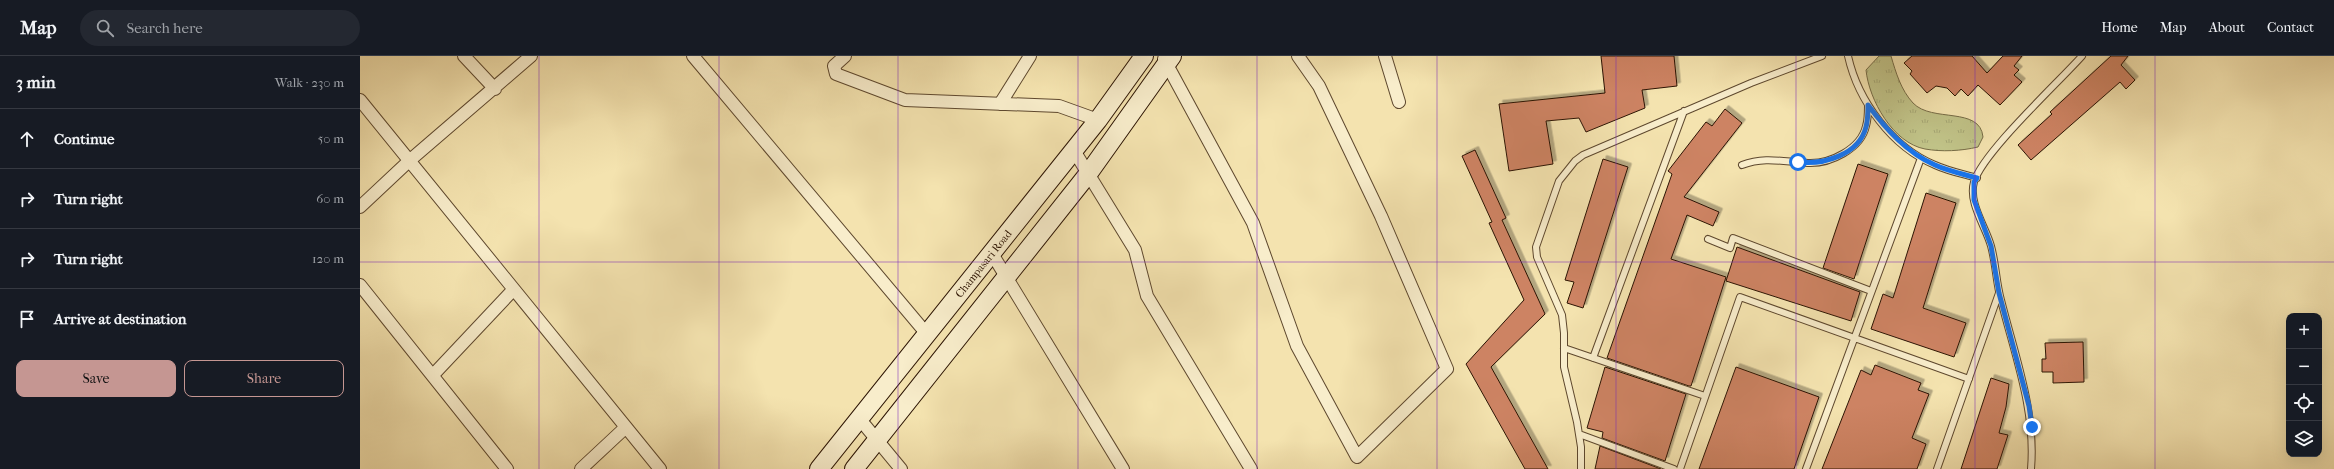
<!DOCTYPE html>
<meta charset="utf-8">
<style>
:root{--surface:#171b24;--page:#242831;--text:#f1f3f6;--muted:#9ea1a6;--line:#363941;--accent:#c59692}
body{margin:0;font-family:"IM FELL French Canon",serif;background:var(--page);color:var(--text)}
.controls{position:absolute;right:12px;bottom:12px;display:grid;overflow:hidden;border-radius:8px;box-shadow:0 4px 16px #0002}
.controls button{width:36px;height:36px;display:grid;place-items:center;padding:0;border:0;border-bottom:1px solid var(--line);background:var(--surface);color:var(--text);font:20px sans-serif}
.stop{position:absolute;width:12px;height:12px;margin:-9px;border:3px solid #1a73e8;border-radius:50%;background:#fff}
.stop.end{background:#1a73e8;border-color:#fff;box-shadow:0 1px 4px #0008}
.list{margin:0;padding:0;list-style:none}
h2{display:flex;justify-content:space-between;align-items:center;height:52px;margin:0;padding:0 16px;font-size:17px}
h2 small{font-size:13px;font-weight:400;color:var(--muted)}
.list li{display:grid;grid-template-columns:26px 1fr auto;gap:12px;align-items:center;box-sizing:border-box;height:60px;padding:0 16px;border-top:1px solid var(--line)}
.list b{display:block;font-size:15px;white-space:nowrap}
.list em{font-size:13px;font-style:normal;color:var(--muted)}
.actions{display:flex;gap:8px;padding:12px 16px}
.actions a{flex:1;padding:9px 0;border:1px solid var(--accent);border-radius:8px;text-align:center;font-size:14px;color:var(--accent)}
.actions .main{background:var(--accent);color:#111}
.icon{flex:none;width:22px;height:22px;fill:none;stroke:currentColor;stroke-width:2;stroke-linecap:round;stroke-linejoin:round}
.map{position:relative;flex:none;width:1974px;height:413px;overflow:hidden}
header{display:flex;align-items:center;gap:24px;box-sizing:border-box;height:56px;padding:0 20px;background:var(--surface);border-bottom:1px solid var(--line)}
header strong{font-size:19px}
nav{display:flex;gap:22px;margin-inline-start:auto;font-size:14px}
.search{width:280px;height:36px;background:var(--page);display:flex;align-items:center;gap:10px;box-sizing:border-box;padding:0 14px;border-radius:22px;color:var(--muted);font-size:15px}
main{display:flex}
aside{flex:1;background:var(--surface)}
.map>svg:first-child{display:block}
.grass{fill:url(#grass-tufts);stroke:#766b45}
.building{fill:#cd8364;stroke:#2c1403;filter:url(#shadow)}
.lines{fill:none;stroke-linecap:round;stroke-linejoin:round}
.service-casing{stroke:#5e482e;stroke-width:8}
.minor-casing{stroke:#5e482e;stroke-width:14}
.secondary-casing{stroke:#2c1403;stroke-width:20}
.service{stroke:#f8edcb;stroke-width:6}
.minor{stroke:#f8edcb;stroke-width:12}
.secondary{stroke:#f8edcb;stroke-width:18}
.route{stroke:#1a73e8;stroke-width:5}
.grid{fill:none;stroke:#7b2cbf;stroke-width:1;stroke-opacity:0.55}
.labels{text-anchor:middle;stroke-width:4;stroke-linejoin:round;paint-order:stroke}
.street-label{font-size:11px;fill:#2c1403;stroke:#f8edcb}
</style>
<header>
<strong>Map</strong>
<div class="search"><svg class="icon" aria-label="search" viewBox="0 0 24 24"><circle cx="10" cy="10" r="6"/><path d="M15 15l6 6"/></svg>Search here</div>
<nav><a>Home</a><a>Map</a><a>About</a><a>Contact</a></nav>
</header>
<main>
<aside>
<h2>3 min<small>Walk · 230 m</small></h2>
<ul class="list">
<li><svg class="icon" aria-label="ahead" viewBox="0 0 24 24"><path d="M12 20V5M6 11l6-6 6 6"/></svg><div><b>Continue</b></div><em>50 m</em></li>
<li><svg class="icon" aria-label="right" viewBox="0 0 24 24"><path d="M7 20v-9h11M14 6l5 5-5 5"/></svg><div><b>Turn right</b></div><em>60 m</em></li>
<li><svg class="icon" aria-label="right" viewBox="0 0 24 24"><path d="M7 20v-9h11M14 6l5 5-5 5"/></svg><div><b>Turn right</b></div><em>120 m</em></li>
<li><svg class="icon" aria-label="arrive" viewBox="0 0 24 24"><path d="M6 21V4h12l-3 4 3 4H6"/></svg><div><b>Arrive at destination</b></div></li>
</ul>
<div class="actions"><a class="main">Save</a><a>Share</a></div>
</aside>
<div class="map">
<svg width="1974" height="413" viewBox="0 0 1974 413">
<defs>
<pattern id="grass-tufts" width="24" height="20" patternUnits="userSpaceOnUse"><rect width="24" height="20" fill="#c0c287"/><path d="M3 7l-1-3M5 7V3M7 7l1-3M15 17l-1-3M17 17v-4M19 17l1-3" fill="none" stroke="#a5a673"/></pattern>
<filter id="shadow"><feDropShadow dx="3.5" dy="-3.5" stdDeviation="0" flood-color="#0004"/></filter>
</defs>
<rect width="100%" height="100%" fill="#f4e3af"/>
<filter id="stains"><feTurbulence type="fractalNoise" baseFrequency=".005" numOctaves="4"/><feColorMatrix values="0 0 0 0 .2 0 0 0 0 .09 0 0 0 0 .02 0 0 0 .5 -.17"/></filter>
<radialGradient id="worn" r=".72"><stop offset=".6" stop-color="#630" stop-opacity="0"/><stop offset="1" stop-color="#630" stop-opacity=".3"/></radialGradient>
<path class="grass" d="M1519,0H1531C1536,17 1541,34 1553,47C1572,67 1620,50 1623,81L1618,91C1601,95 1582,96 1565,93C1533,87 1509,44 1506,14Z"/>
<path class="building" d="M1241,0H1314L1317,30L1282,34L1285,52L1226,76L1219,62L1186,65L1193,108L1149,115L1139,48L1245,37Z
M1552,0H1612L1627,17L1643,0H1662L1654,10L1659,14L1654,19L1662,26L1640,49L1618,29L1608,40L1601,33L1595,40L1587,32L1576,30L1567,37L1550,18L1552,15L1544,7Z
M1751,0H1768L1761,9L1775,24L1766,33L1760,26L1671,104L1658,89L1692,58L1690,56Z
M1365,53L1382,67L1324,141L1359,156L1353,170L1327,159L1311,203L1366,221L1331,330H1329L1247,302L1312,118L1308,115L1346,66L1352,70Z
M1115,94L1146,162L1142,164L1185,258L1131,311L1188,413H1165L1106,308L1164,244L1129,167L1132,166L1102,100Z
M1243,103L1268,111L1223,252L1207,247L1214,226L1205,224Z
M1498,108L1528,118L1494,223L1463,212Z
M1566,137L1596,147L1563,252L1606,267L1594,301L1511,273L1523,238L1533,242Z
M1377,191L1500,236L1491,265L1366,225Z
M1723,286L1724,326L1693,327V316H1682V303H1686L1685,287Z
M1515,309L1561,327L1558,334L1569,338L1552,382L1566,388L1557,413H1462L1501,314L1511,319Z
M1245,311L1326,338L1305,405L1242,382L1243,376L1227,372Z
M1376,311L1459,341L1434,413H1339Z
M1631,322L1649,328L1646,351L1639,377L1648,379L1637,413H1601Z
M1240,390L1301,413H1235Z"/>
<g class="lines">
<g class="service-casing">
<path id="service" d="M1488,0C1498,45 1532,91 1575,109C1588,115 1603,118 1617,122
M1382,109C1405,100 1424,106 1448,107C1470,108 1501,93 1506,70C1508,64 1508,56 1508,49
M1348,183L1370,192L1373,182L1511,235
M1204,292L1345,340
M1233,302L1324,55
M1219,378L1314,413
M1221,413V391L1217,366L1204,311V277L1202,259L1177,201L1176,191L1199,125L1215,105L1223,99L1391,27L1462,0
M1320,413L1380,241L1609,323
M1446,413L1561,102
M1577,413L1639,237
M1671,413C1676,355 1655,300 1641,244C1636,226 1636,208 1631,190C1626,171 1608,147 1614,126C1623,96 1698,27 1722,0"/>
</g>
<g class="minor-casing">
<path id="minor" d="M104,0L135,33
M333,0L566,277
M485,0L474,10L476,18L545,44L699,50L738,64
M1025,0L1039,46
M804,3L893,167L937,290L997,401L1087,313L1021,160L959,30L938,0
M0,44L300,413
M640,48L670,0
M713,93L775,194L787,240L891,413
M0,151L49,105L171,0
M631,196L763,413
M0,229L147,413
M73,319L153,234
M498,361L541,413
M221,413L266,371"/>
</g>
<g class="secondary-casing">
<g id="secondary">
<path id="s1" d="M459,413L738,64L784,0"/>
<path d="M494,413L728,118L812,0"/>
</g>
</g>
<use href="#service" class="service"/>
<use href="#minor" class="minor"/>
<use href="#secondary" class="secondary"/>
</g>
<g class="lines">
<path class="route" d="M1438,106C1463,109 1499,99 1506,71C1508,64 1508,56 1508,49C1526,73 1547,97 1575,109C1588,115 1603,118 1617,122L1614,126V144L1631,190L1639,237L1669,350L1672,371"/>
</g>
<path class="grid" d="M179,0V413M359,0V413M538,0V413M718,0V413M897,0V413M1077,0V413M1256,0V413M1436,0V413M1615,0V413M1795,0V413M0,206H1974"/>
<g class="labels">
<g class="street-label">
<text dy="4" stroke="none"><textPath href="#s1" startOffset="263">Champasari Road</textPath></text>
</g>
</g>
<rect width="100%" height="100%" filter="url(#stains)"/>
<rect width="100%" height="100%" fill="url(#worn)"/>
</svg>
<div class="controls">
<button>+</button>
<button>−</button>
<button><svg class="icon" aria-label="locate" viewBox="0 0 24 24"><circle cx="12" cy="12" r="6"/><path d="M12 2v4M12 18v4M2 12h4M18 12h4"/></svg></button>
<button><svg class="icon" aria-label="layers" viewBox="0 0 24 24"><path d="M12 4l9 5-9 5-9-5zM3 14l9 5 9-5"/></svg></button>
</div>
<div class="stop" style="left:1438px;top:106px"></div>
<div class="stop end" style="left:1672px;top:371px"></div>
</div>
</main>
